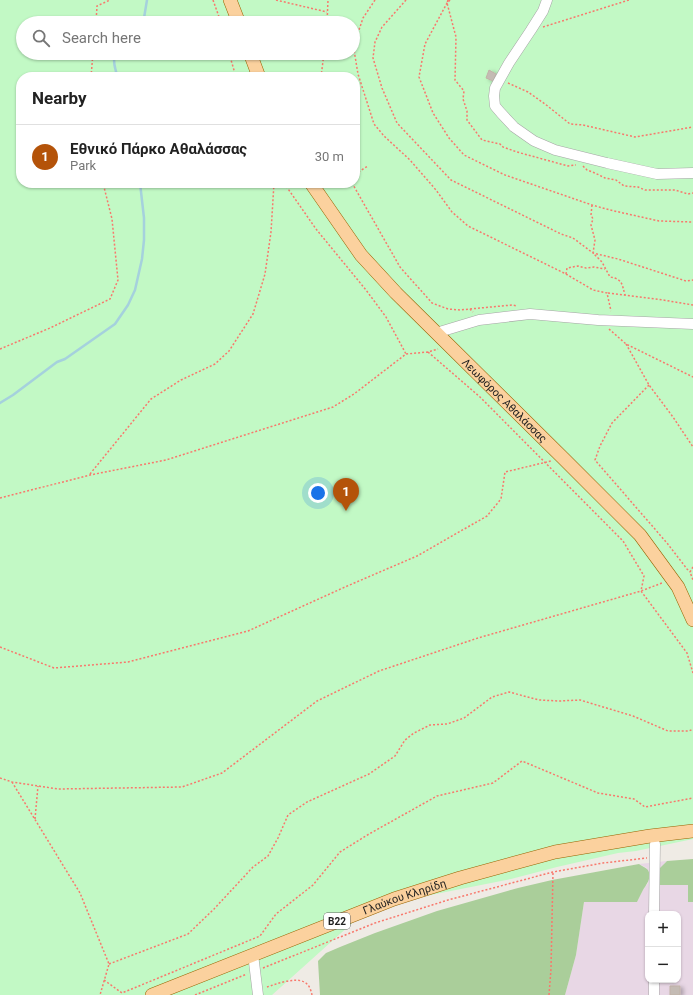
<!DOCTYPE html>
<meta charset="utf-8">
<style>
:root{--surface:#fff;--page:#f6f6f6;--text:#222;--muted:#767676;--line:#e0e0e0;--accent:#b45309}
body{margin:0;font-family:Roboto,sans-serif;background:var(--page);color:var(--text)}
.controls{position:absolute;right:12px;bottom:12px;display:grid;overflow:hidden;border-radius:8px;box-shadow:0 1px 3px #0004}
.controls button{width:36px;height:36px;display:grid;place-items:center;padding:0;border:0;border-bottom:1px solid var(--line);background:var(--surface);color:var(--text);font:20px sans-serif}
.you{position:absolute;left:318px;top:493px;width:14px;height:14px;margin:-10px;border:3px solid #fff;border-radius:50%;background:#1a73e8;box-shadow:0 0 0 6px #1a73e833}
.badge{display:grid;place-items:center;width:26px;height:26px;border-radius:50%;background:var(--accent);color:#fff;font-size:13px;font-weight:700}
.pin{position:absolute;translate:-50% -33px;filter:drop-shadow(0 1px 2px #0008)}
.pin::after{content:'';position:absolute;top:21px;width:14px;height:12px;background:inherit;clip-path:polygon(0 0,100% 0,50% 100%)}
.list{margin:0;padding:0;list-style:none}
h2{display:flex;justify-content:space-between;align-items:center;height:52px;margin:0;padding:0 16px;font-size:17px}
h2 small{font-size:13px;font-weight:400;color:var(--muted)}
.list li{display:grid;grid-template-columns:26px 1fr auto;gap:12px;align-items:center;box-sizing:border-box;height:64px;padding:0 16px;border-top:1px solid var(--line)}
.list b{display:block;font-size:15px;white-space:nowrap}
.list p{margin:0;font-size:13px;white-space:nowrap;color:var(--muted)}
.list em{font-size:13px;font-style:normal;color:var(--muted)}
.icon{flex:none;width:22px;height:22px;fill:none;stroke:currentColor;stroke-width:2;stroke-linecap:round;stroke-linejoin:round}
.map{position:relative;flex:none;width:693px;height:995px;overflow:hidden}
.search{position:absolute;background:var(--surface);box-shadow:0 1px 3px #0004;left:16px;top:16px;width:344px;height:44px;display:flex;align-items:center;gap:10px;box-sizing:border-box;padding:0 14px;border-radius:22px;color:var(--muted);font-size:15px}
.panel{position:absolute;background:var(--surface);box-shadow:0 1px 3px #0004;left:16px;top:72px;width:344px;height:116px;border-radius:16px}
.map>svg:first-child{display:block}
.industrial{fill:#e8d7e5;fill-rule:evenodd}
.forest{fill:#aace9a}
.park{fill:#c2f9c5;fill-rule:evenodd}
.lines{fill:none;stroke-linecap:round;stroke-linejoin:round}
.stream{stroke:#a5d1dd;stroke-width:2.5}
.building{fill:#c4bbb4;stroke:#c1b2a7;filter:url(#shadow)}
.minor-casing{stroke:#a5a5a5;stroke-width:11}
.major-casing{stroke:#976301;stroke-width:14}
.path{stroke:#f8786c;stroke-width:1.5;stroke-dasharray:2 2;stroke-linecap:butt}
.minor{stroke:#fff;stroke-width:10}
.major{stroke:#fbd19e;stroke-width:13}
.labels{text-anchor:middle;stroke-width:3;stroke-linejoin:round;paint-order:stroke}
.shield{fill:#fff;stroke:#626262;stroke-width:1}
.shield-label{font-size:10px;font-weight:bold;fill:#1e1e1e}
.street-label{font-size:11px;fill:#1e1e1e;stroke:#fff}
</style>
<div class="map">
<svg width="693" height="995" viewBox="0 0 693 995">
<defs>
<filter id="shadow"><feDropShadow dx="3" dy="1.5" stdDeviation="2" flood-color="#0004"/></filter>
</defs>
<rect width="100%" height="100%" fill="#efebe5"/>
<path class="industrial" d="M667,861L664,864L688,885V901L693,902V995H565L576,955L584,902H637L643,890L648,883L647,868L639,864ZM648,914H678V980H648Z"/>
<path class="forest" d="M693,859V902H688V885H658V870L667,861Z
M639,864C641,866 645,867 647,869C653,876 647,884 643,890C641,894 639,898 637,902H584L576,955L565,995H320L318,961L326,953L340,947L375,933L437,911L518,888L552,880Z"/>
<path class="park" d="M0,0H693V839L636,851L618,853L557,867L511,879L370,907L272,995H0ZM23,23H353V53H23ZM21,77H355V183H21Z"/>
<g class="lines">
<path class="stream" d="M142,23L144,18L147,0
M115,53C112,65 116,67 117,77
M0,403L13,395L57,362L65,359L115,324L128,305L135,290L142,259L144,240V218L140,183"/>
</g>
<path class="building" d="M489,70L496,74L493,81L486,78Z
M670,986H680V995H670Z"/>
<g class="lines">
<g class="minor-casing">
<path id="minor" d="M547,0L543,11L531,30L509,63L495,88L494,96L495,106L501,113L514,127L534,141L555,150L607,163L657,174L693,173
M436,333L479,320L530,314L598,320L693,324
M654,914L655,844
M253,954L258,995
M654,980V995"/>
</g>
<g class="major-casing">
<g id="major">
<path d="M230,0L239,23"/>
<path d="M250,53L259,77"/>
<path id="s1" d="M311,183L361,255L396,293L563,458L640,535L678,587L693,620"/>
<path id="s2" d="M152,995L394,899L460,878L555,852L650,836L693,831"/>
</g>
</g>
<path class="path" d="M213,0L218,14L221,23
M276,0L327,12
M375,0L363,18L356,39L354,50L358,74L374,124L384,136L410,160L436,190L452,212L468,226L566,274L593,290L607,293L611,311
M406,0L382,27L375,42L373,58L382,88L397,123L451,180L561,234L573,238L593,253L618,259L686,281L693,280
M448,0L447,3L456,37L455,80L464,91L463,99L467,111V120L482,140L500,144L503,147L517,152L568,166L576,165
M450,0L447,3L425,44L419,77L433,113L449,138L464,155L505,175L592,205L610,210L659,221L693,222
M96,23L97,6L110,0
M327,23L328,0
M543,27L629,0
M229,53L236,77
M91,77L93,53
M321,77L324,53
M508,83L528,92L545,104L570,124L583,125L635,137L693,127
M583,166L587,170L595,173L605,178L616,180L624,186L638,187L645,190H675L688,194L693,193
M355,174L368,166
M284,183L316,229L366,290L386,317L406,354
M352,183L400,267L432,303L448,309L460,310L470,309L473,312
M592,205L591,215L593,219L591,225L595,240L593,253L602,262L610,277C623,279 622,285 625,295
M566,274L567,268L578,266L586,268L594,267L605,269
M608,293L663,300L693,305
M470,309L512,305L517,306
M609,329L626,344L693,377
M626,344L649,385L673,417L693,447
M0,349L50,328L110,299L118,280L112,219L103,183
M428,352L480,397L623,541L644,576L641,591L687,653L693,673
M649,385L612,423L600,446L595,460L667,543L687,569L690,572
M90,474L151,399L181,380L215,364L229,351L253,314L265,274L271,232L274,183
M0,498L90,475L166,460L333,407L354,394L406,354L428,352L438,349
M693,567L690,572L693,580
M0,647L54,668L128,662L248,631L345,587L417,556L487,516L501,499L505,472L551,461
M0,778L12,782L58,789L182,787L222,773L317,701L379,671L478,638L641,591L662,583
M12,782L80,893L109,964L100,995
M35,819L38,786
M109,964L188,934L214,909L253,867L268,856L278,838L288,815L307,802L369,774L395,756L405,740L414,733L430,725L447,724L464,718L492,697L509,692L539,700L559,701L580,700L633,716L668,731H689L693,729
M263,968L375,923L448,900L553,872L603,863L647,858
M104,980L122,993L260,936L276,914L313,885L340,852L369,834L437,796L493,783L522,761L598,793L634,799L645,807L693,798
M267,987C276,984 295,977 304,982C309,984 311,990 312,995
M195,995L247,974
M549,995L551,969L553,872"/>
<use href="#minor" class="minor"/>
<use href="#major" class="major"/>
</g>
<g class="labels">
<rect class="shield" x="324" y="913" width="26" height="16" rx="3"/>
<g class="shield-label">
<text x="337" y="925">B22</text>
</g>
<g class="street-label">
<text dy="4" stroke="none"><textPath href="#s1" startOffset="292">Λεωφόρος Αθαλάσσας</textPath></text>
<text dy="4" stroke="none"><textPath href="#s2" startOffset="271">Γλαύκου Κληρίδη</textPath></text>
</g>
</g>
</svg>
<div class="controls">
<button>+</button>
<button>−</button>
</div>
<div class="you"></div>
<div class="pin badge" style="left:346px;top:511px">1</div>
<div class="search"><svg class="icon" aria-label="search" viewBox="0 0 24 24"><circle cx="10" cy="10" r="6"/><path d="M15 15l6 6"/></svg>Search here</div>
<section class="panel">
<h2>Nearby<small></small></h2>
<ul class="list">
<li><span class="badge">1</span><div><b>Εθνικό Πάρκο Αθαλάσσας</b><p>Park</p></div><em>30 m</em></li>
</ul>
</section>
</div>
